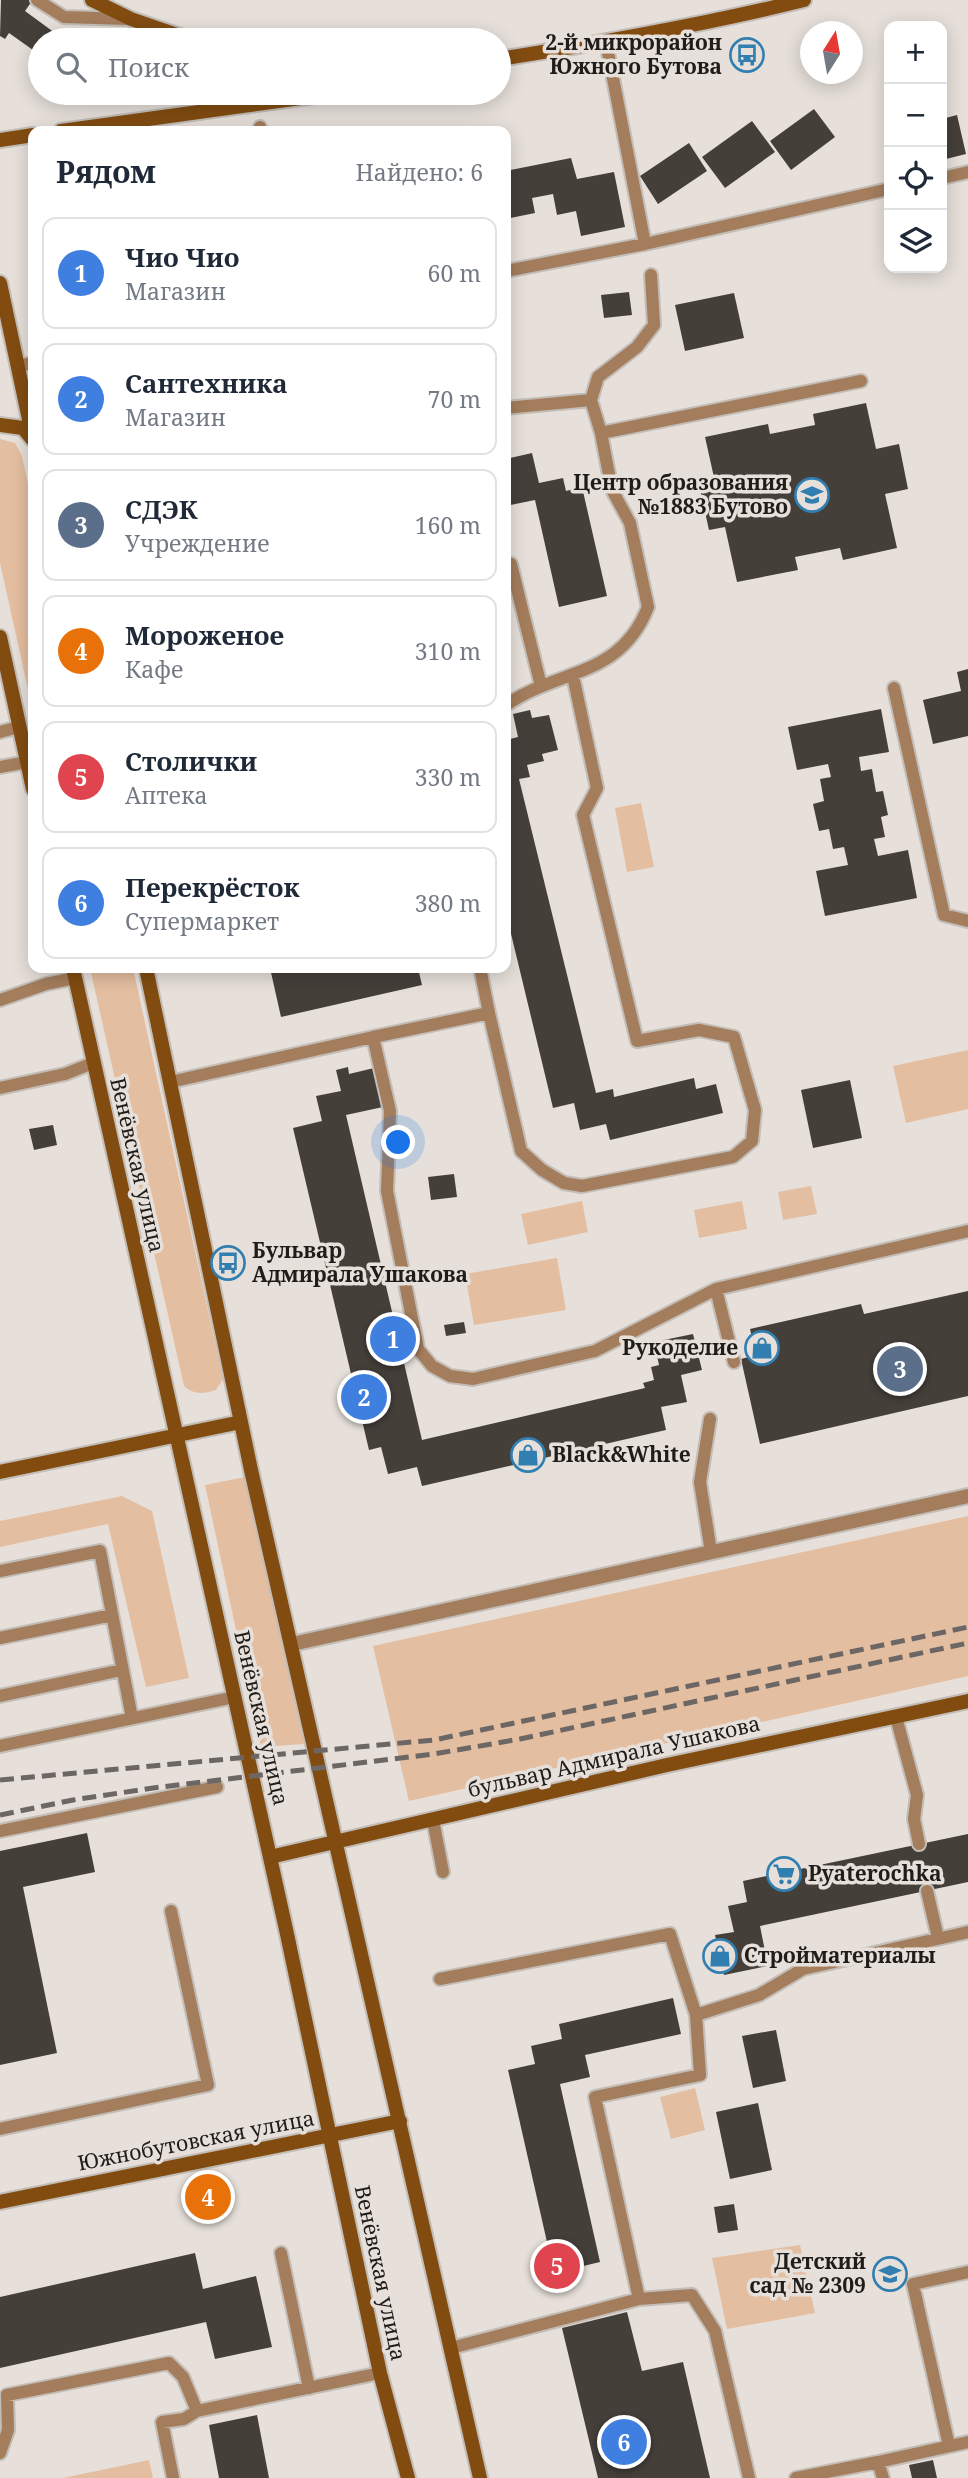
<!DOCTYPE html>
<html lang="ru">
<meta charset="utf-8">
<style>
:root{--surface:#fff;--page:#f2f2f3;--text:#1f2937;--muted:#747a83;--line:#e0e1e3;--accent:#317eb1}
body{margin:0;font-family:"Noto Serif",serif;background:var(--page);color:var(--text)}
.controls{position:absolute;right:21px;top:21px;display:grid;overflow:hidden;border-radius:14px;box-shadow:0 4px 18px #0003}
.controls button{width:63px;height:63px;display:grid;place-items:center;padding:0;border:0;border-bottom:2px solid var(--line);background:var(--surface);color:var(--text);font:35px sans-serif}
.compass{position:absolute;left:800px;top:21px;width:63px;height:63px;border-radius:50%;background:var(--surface);box-shadow:0 4px 18px #0003;rotate:11deg}
.you{position:absolute;left:399px;top:1143px;width:24px;height:24px;margin:-18px;border:5px solid #fff;border-radius:50%;background:#1a73e8;box-shadow:0 0 0 10px #1a73e833}
.badge{display:grid;place-items:center;width:46px;height:46px;border-radius:50%;background:var(--accent);color:#fff;font-size:23px;font-weight:700}
.pin{position:absolute;translate:-50% -50%;border:4px solid #fff;box-shadow:0 2px 7px #0006}
.list{margin:0;padding:0;list-style:none}
h2{display:flex;justify-content:space-between;align-items:center;height:91px;margin:0;padding:0 28px;font-size:30px}
h2 small{font-size:23px;font-weight:400;color:var(--muted)}
.list li{display:grid;grid-template-columns:46px 1fr auto;gap:21px;align-items:center;box-sizing:border-box;height:112px;margin:0 14px 14px;padding:0 14px;border:2px solid var(--line);border-radius:14px}
.list b{display:block;font-size:26px;white-space:nowrap}
.list p{margin:0;font-size:23px;white-space:nowrap;color:var(--muted)}
.list em{font-size:23px;font-style:normal;color:var(--muted)}
.icon{flex:none;width:38px;height:38px;fill:none;stroke:currentColor;stroke-width:2;stroke-linecap:round;stroke-linejoin:round}
.map{position:relative;flex:none;width:968px;height:2478px;overflow:hidden}
.search{position:absolute;background:var(--surface);box-shadow:0 4px 18px #0003;left:28px;top:28px;width:483px;height:77px;display:flex;align-items:center;gap:18px;box-sizing:border-box;padding:0 24px;border-radius:38px;color:var(--muted);font-size:26px}
.panel{position:absolute;background:var(--surface);box-shadow:0 4px 18px #0003;left:28px;top:126px;width:483px;height:847px;border-radius:14px}
.map>svg:first-child{display:block}
.green{fill:#e4bea0}
.building{fill:#453f3a}
.lines{fill:none;stroke-linecap:round;stroke-linejoin:round}
.lane-casing{stroke:#c3bdb7;stroke-width:16}
.street-casing{stroke:#c3bdb7;stroke-width:18}
.secondary-casing{stroke:#c3bdb7;stroke-width:18}
.lane{stroke:#a47d5c;stroke-width:12}
.street{stroke:#a47d5c;stroke-width:14}
.secondary{stroke:#824c11;stroke-width:14}
.rail{stroke:#6c6764;stroke-width:5;stroke-dasharray:14 7;stroke-linecap:butt}
.labels{text-anchor:middle;stroke-width:7;stroke-linejoin:round;paint-order:stroke}
.poi-label{font-size:21px;font-weight:bold;fill:#1f1c1a;stroke:#e7e0da;text-anchor:end}
.street-label{font-size:21px;fill:#1f1c1a;stroke:#e7e0da}
</style>
<div class="map">
<svg width="968" height="2478" viewBox="0 0 968 2478">
<rect width="100%" height="100%" fill="#e7e0da"/>
<path class="green" d="M0,439L15,443L22,456L33,507V712L0,563Z
M641,803L654,867L627,872L615,808Z
M90,968H133L223,1379L216,1390C203,1394 194,1395 184,1386Z
M968,1050V1109L906,1123L893,1066Z
M811,1186L817,1214L783,1220L778,1192Z
M582,1201L588,1232L528,1245L521,1214Z
M742,1201L747,1229L699,1238L694,1210Z
M557,1258L566,1310L474,1325L465,1274Z
M245,1477L304,1744L261,1747L205,1485Z
M122,1496L152,1511L189,1678L146,1687L108,1524L0,1547V1521Z
M968,1516V1676L409,1801L373,1646Z
M695,2088L705,2130L671,2139L660,2097Z
M800,2245L815,2313L727,2329L712,2258Z
M149,2460L153,2478H63Z"/>
<path class="building" d="M1,0H30L32,1L25,11L55,33L50,40H40V55L9,33L5,39L0,36Z
M814,109L835,137L791,170L770,141Z
M957,115L966,154L942,160V119Z
M752,121L775,152L725,188L702,157Z
M689,143L707,171L658,204L640,176Z
M571,158L577,179L614,172L625,227L581,236L576,211L557,215L553,194L532,198L535,213L506,219V171Z
M629,292L632,315L604,318L601,295Z
M734,293L744,338L685,351L675,305Z
M866,403L876,449L899,444L908,489L885,494L897,548L843,560L840,548L795,557L798,570L737,582L725,527L709,530L699,485L715,482L705,437L768,424L770,434L815,425L813,414Z
M532,453L539,483L563,478L566,491L582,487L607,596L559,607L535,500L506,506V459Z
M968,669V736L933,744L923,700L961,691L957,672Z
M881,709L889,752L859,757L861,771L872,769L876,792L883,791L888,815L881,817L885,837L874,839L878,856L908,850L917,898L825,916L816,871L848,865L844,847L833,849L829,829L819,831L813,804L824,801L820,779L831,777L828,764L797,770L788,727Z
M530,710L532,718L549,715L558,750L542,754L544,761L527,765L530,777L519,779L596,1093L613,1089L614,1097L694,1078L696,1089L716,1084L723,1113L610,1140L606,1124L580,1130L574,1103L553,1108L506,913V740L518,737L513,714Z
M270,968H418L422,985L281,1017Z
M348,1067L349,1074L374,1068L383,1107L346,1115L422,1440L645,1388L643,1383L654,1380L651,1367L659,1365L654,1342L693,1334L702,1370L681,1375L687,1402L661,1407L666,1430L422,1486L417,1467L388,1474L381,1447L369,1450L293,1128L322,1121L316,1096L341,1091L336,1070Z
M850,1080L862,1138L813,1148L801,1090Z
M53,1125L57,1145L34,1150L29,1129Z
M454,1174L457,1197L431,1200L428,1177Z
M968,1291V1396L760,1444L741,1359L756,1355L750,1329L861,1304L864,1314Z
M464,1322L466,1333L446,1336L444,1325Z
M87,1833L95,1872L23,1887L57,2053L0,2065V1851Z
M968,1834V1882L760,1926L768,1966L724,1975L715,1935L734,1932L728,1906L747,1902L743,1881Z
M673,1998L681,2034L585,2055L590,2077L560,2084L600,2262L554,2273L508,2070L535,2064L531,2046L562,2039L559,2024Z
M776,2030L786,2081L753,2088L742,2036Z
M758,2103L772,2170L730,2179L716,2112Z
M734,2204L738,2230L718,2233L714,2207Z
M195,2253L203,2289L256,2276L272,2347L215,2359L206,2322L0,2368V2297Z
M627,2312L642,2371L683,2362L710,2478H598L562,2328Z
M257,2415L269,2478H219L209,2425Z
M933,2460L937,2478H912L909,2465Z"/>
<g class="lines">
<g class="lane-casing">
<path id="lane" d="M37,0L64,17L129,19
M606,42L645,244
M260,127L261,131
M942,178L968,172
M506,271L645,244L889,189
M18,366L33,363
M506,408L591,400
M601,433L861,381
M506,565L511,564L541,686
M894,688L944,915L968,921
M506,705C560,668 620,678 648,607L630,523L612,490L601,433L591,400L598,377L637,347L654,325L651,275
M0,732L19,727
M0,767L27,762
M0,1000L46,984L75,978
M489,1013L521,1151L542,1170L564,1183L582,1186L733,1157L752,1141L755,1110L734,1037L699,1030L637,1041L583,815L597,788L573,676
M373,1037L489,1013L480,968
M170,1082L373,1037L390,1111L387,1191L418,1349L432,1366L450,1376L473,1379L595,1351L716,1289L968,1231
M0,1088L65,1074L93,1063
M716,1289L734,1362
M710,1419L700,1482L711,1552
M0,1571L100,1551L132,1718
M0,1638L112,1615
M0,1696L122,1670
M896,1717L917,1795L914,1819L919,1844
M0,1746L235,1697
M433,1820L443,1872
M0,1831L217,1787
M927,1891L938,1938
M440,1979L670,1934L696,2015
M0,2129L208,2085L171,1911
M281,2253L309,2388
M639,2299L595,2097L700,2075L696,2015L759,1995L803,1969L968,1932
M451,2348L639,2299L692,2295L715,2331L749,2478
M949,2446L913,2284L968,2272
M0,2453L8,2430L7,2395L169,2363L183,2377L197,2411L380,2373
M878,2462L968,2442
M173,2478L162,2422L184,2419L197,2411
M796,2478L878,2462L883,2478"/>
</g>
<g class="street-casing">
<path id="street" d="M292,1644L968,1496"/>
</g>
<g class="secondary-casing">
<path id="secondary" d="M92,0L131,19L192,40
M499,59C601,43 703,25 804,0
M61,131L337,93
M0,140L33,135
M0,283L33,438
M0,425L23,428L33,440
M0,637L33,789
M73,968L287,1934L380,2373L408,2478
M146,968L251,1470L480,2478
M0,1472L241,1422
M270,1857L667,1765L968,1701
M0,2202L400,2121"/>
</g>
<use href="#lane" class="lane"/>
<use href="#street" class="street"/>
<use href="#secondary" class="secondary"/>
<path class="rail" d="M0,1780L434,1740L968,1627
M0,1815L73,1800L153,1788L434,1754L520,1739L968,1643"/>
</g>
<defs>
<g id="bus-ring" transform="scale(1.75)"><circle r="9.5" fill="#e7e0da" stroke="#317eb1" stroke-width="1.5"/><path d="M-5-6H5V4H4V6H2V4H-2V6H-4V4H-5ZM-3.5-4V0h7V-4ZM-3.5 1.2v1.5H-2V1.2ZM2 1.2v1.5H3.5V1.2Z" fill="#317eb1"/></g>
<g id="school-ring" transform="scale(1.75)"><circle r="9.5" fill="#e7e0da" stroke="#317eb1" stroke-width="1.5"/><path d="M0-5L7-2L0 1L-7-2ZM-4 1L0 2.5L4 1V4Q0 6-4 4Z" fill="#317eb1"/></g>
<g id="shop-ring" transform="scale(1.75)"><circle r="9.5" fill="#e7e0da" stroke="#317eb1" stroke-width="1.5"/><path d="M-5-2.5h2.3a2.7 3.5 0 0 1 5.4 0H5L5.5 6h-11ZM-1.5-2.5h3a1.5 2.3 0 0 0-3 0Z" fill="#317eb1"/></g>
<g id="supermarket-ring" transform="scale(1.75)"><circle r="9.5" fill="#e7e0da" stroke="#317eb1" stroke-width="1.5"/><path d="M-6-5.5h2.5l.6 2H6L4.5 2H-2.5L-4.4-4H-6ZM-1.5 3.2a1.3 1.3 0 1 0 .1 0ZM3 3.2a1.3 1.3 0 1 0 .1 0Z" fill="#317eb1"/></g>
</defs>
<g fill-rule="evenodd">
<use href="#bus-ring" x="747" y="55"/>
<use href="#school-ring" x="812" y="495"/>
<use href="#bus-ring" x="228" y="1263"/>
<use href="#shop-ring" x="762" y="1348"/>
<use href="#shop-ring" x="528" y="1455"/>
<use href="#supermarket-ring" x="784" y="1874"/>
<use href="#shop-ring" x="720" y="1956"/>
<use href="#school-ring" x="890" y="2274"/>
</g>
<g class="labels">
<g class="poi-label">
<text x="722" y="50">2-й микрорайон<tspan x="722" dy="24">Южного Бутова</tspan></text>
<text x="788" y="490">Центр образования<tspan x="788" dy="24">№1883 Бутово</tspan></text>
<text x="252" y="1258" text-anchor="start">Бульвар<tspan x="252" dy="24">Адмирала Ушакова</tspan></text>
<text x="738" y="1355">Рукоделие</text>
<text x="552" y="1462" text-anchor="start">Black&amp;White</text>
<text x="808" y="1881" text-anchor="start">Pyaterochka</text>
<text x="744" y="1963" text-anchor="start">Стройматериалы</text>
<text x="866" y="2269">Детский<tspan x="866" dy="24">сад № 2309</tspan></text>
</g>
<g class="street-label">
<text transform="translate(137 1165) rotate(77)" y="7">Венёвская улица</text>
<text transform="translate(261 1718) rotate(77)" y="7">Венёвская улица</text>
<text transform="translate(614 1757) rotate(-13)" y="7">бульвар Адмирала Ушакова</text>
<text transform="translate(196 2141) rotate(-11)" y="7">Южнобутовская улица</text>
<text transform="translate(380 2273) rotate(78)" y="7">Венёвская улица</text>
</g>
</g>
</svg>
<div class="controls">
<button>+</button>
<button>−</button>
<button><svg class="icon" aria-label="locate" viewBox="0 0 24 24"><circle cx="12" cy="12" r="6"/><path d="M12 2v4M12 18v4M2 12h4M18 12h4"/></svg></button>
<button><svg class="icon" aria-label="layers" viewBox="0 0 24 24"><path d="M12 4l9 5-9 5-9-5zM3 14l9 5 9-5"/></svg></button>
</div>
<svg class="compass" viewBox="-18 -18 36 36"><path d="M0-13l5 13h-10z" fill="#e53935"/><path d="M0 13l5-13h-10z" fill="#747a83"/></svg>
<div class="you"></div>
<div class="pin badge" style="left:393px;top:1339px;background:#3f7fe0">1</div>
<div class="pin badge" style="left:364px;top:1397px;background:#3f7fe0">2</div>
<div class="pin badge" style="left:900px;top:1369px;background:#5c6f8a">3</div>
<div class="pin badge" style="left:208px;top:2197px;background:#e8710a">4</div>
<div class="pin badge" style="left:557px;top:2266px;background:#e0444e">5</div>
<div class="pin badge" style="left:624px;top:2442px;background:#3f7fe0">6</div>
<div class="search"><svg class="icon" aria-label="search" viewBox="0 0 24 24"><circle cx="10" cy="10" r="6"/><path d="M15 15l6 6"/></svg>Поиск</div>
<section class="panel">
<h2>Рядом<small>Найдено: 6</small></h2>
<ul class="list">
<li><span class="badge" style="background:#3f7fe0">1</span><div><b>Чио Чио</b><p>Магазин</p></div><em>60 m</em></li>
<li><span class="badge" style="background:#3f7fe0">2</span><div><b>Сантехника</b><p>Магазин</p></div><em>70 m</em></li>
<li><span class="badge" style="background:#5c6f8a">3</span><div><b>СДЭК</b><p>Учреждение</p></div><em>160 m</em></li>
<li><span class="badge" style="background:#e8710a">4</span><div><b>Мороженое</b><p>Кафе</p></div><em>310 m</em></li>
<li><span class="badge" style="background:#e0444e">5</span><div><b>Столички</b><p>Аптека</p></div><em>330 m</em></li>
<li><span class="badge" style="background:#3f7fe0">6</span><div><b>Перекрёсток</b><p>Супермаркет</p></div><em>380 m</em></li>
</ul>
</section>
</div>
